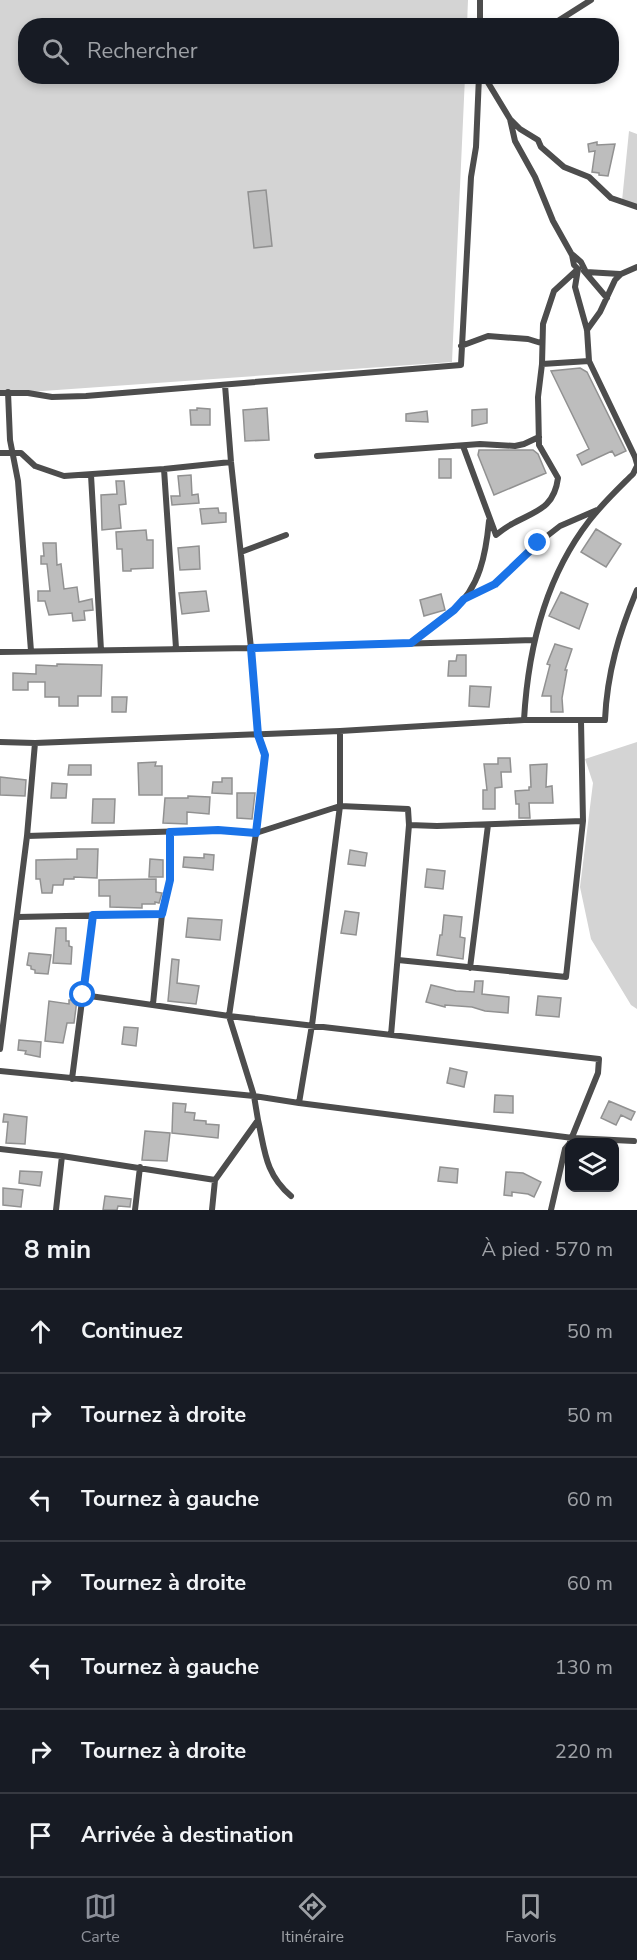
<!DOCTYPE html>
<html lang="fr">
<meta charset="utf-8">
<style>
:root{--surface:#171b24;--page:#20242c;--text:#f1f3f6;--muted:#9ea1a6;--line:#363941;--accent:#8c9099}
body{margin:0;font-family:"Nunito Sans",sans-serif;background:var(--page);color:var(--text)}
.controls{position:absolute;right:18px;bottom:18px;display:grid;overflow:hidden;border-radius:12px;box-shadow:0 3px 9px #0003}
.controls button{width:54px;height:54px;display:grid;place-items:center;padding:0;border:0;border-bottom:2px solid var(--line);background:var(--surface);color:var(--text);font:30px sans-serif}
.stop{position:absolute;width:18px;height:18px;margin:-14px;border:4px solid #1a73e8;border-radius:50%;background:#fff}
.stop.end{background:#1a73e8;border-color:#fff;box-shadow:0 2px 6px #0008}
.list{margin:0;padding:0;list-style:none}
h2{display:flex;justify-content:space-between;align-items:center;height:78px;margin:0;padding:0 24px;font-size:26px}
h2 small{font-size:20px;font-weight:400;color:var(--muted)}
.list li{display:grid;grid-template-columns:39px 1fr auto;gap:18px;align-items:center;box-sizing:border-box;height:84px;padding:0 24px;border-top:2px solid var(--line)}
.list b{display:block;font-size:22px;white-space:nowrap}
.list em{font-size:20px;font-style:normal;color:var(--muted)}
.icon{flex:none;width:33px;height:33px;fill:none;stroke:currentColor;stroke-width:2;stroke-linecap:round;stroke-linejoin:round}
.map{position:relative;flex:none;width:637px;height:1210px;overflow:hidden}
.search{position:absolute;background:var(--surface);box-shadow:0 3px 9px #0003;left:18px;right:18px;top:18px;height:66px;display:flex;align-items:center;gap:15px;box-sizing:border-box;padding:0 21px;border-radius:24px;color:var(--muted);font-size:22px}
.sheet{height:666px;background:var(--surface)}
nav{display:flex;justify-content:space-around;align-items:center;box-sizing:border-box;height:84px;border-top:2px solid var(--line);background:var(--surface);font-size:16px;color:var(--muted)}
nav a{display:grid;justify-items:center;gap:3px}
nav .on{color:var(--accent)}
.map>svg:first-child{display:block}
.green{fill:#d4d4d4}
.building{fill:#bdbdbd;stroke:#919191;stroke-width:1.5}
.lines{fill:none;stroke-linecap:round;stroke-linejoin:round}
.minor{stroke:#4d4d4d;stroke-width:6}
.route{stroke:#1a73e8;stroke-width:8}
</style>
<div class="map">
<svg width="637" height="1210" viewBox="0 0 637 1210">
<rect width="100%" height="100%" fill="#fff"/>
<path class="green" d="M0,0H468L467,25L26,26V76L465,77L452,362L0,394Z
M629,131L637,134V205L622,201Z
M637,742V1009L631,1005L591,939L580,887L593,783L585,759Z"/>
<path class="building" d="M597,142V145L615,144L608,176L599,175V173L592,172L595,151L589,152L588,144Z
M266,190L272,246L254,248L248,192Z
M580,368L587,372L626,451L615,456L612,451L582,465L577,455L589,449L551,371Z
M197,408L210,409V425H191L190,410H197Z
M267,408L269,440L245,441L243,410Z
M487,409V423L472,426V410Z
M427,411L428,422L406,421V414Z
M479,450H533L538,454L546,473L494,495L478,455Z
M439,459H451V478H439Z
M191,475L192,495L198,494L199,503L172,505L171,496H180L178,476Z
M116,481H124L126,504L119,505L121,528L102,530L101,495L117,494Z
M218,508L219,513H226V522L202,524L200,509Z
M596,529L621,544L606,567L581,552Z
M146,530L147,540H153V568L131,569V571H123L122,549H117L116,532Z
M43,543H56L57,565L61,564L64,589L77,587L79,602L92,599L93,610L84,611L85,620L73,621L72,613L49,615L45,601H38V591H50L47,564H41V556H44Z
M199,546L200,569L180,570L178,548Z
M206,591L209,611L182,614L179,593Z
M561,592L588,604L579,629L549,616Z
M441,594L445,610L424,616L420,600Z
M555,644L572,649L565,670H567L562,698L563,712H551V696H542L550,665L547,664Z
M457,655H466V676H448L449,661H456Z
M57,664L102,665L101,696H78V706H59V697H45V682H28V690H13V673L36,674V665L57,666Z
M470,686L491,687L489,707L469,706Z
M112,697H127L126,712H112Z
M498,758H510L511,772H501L502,787L495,788V809H483V790H487L484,764H498Z
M156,762L155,766H162V795H139L138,763Z
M547,764L546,787L552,786L553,803H529L530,818H519V804H516L515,791L529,790V787H531L530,765Z
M69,765H91V775H68Z
M0,777L26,780L25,796L0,795Z
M222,778H232V794L212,793L213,782H222Z
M52,783L67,784L66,798H51Z
M237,793H255L252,819L237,818Z
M188,796L210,797L209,814L187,812V824L163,823L165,798H188Z
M93,799H115L114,823H92Z
M77,849H98L97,878L74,877V879H64L63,885H53L52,893H42L40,879H36V860L77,859Z
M350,850L367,853L365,866L348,864Z
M204,854L214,855L213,870L183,867L184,857L204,858Z
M150,859L163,860V877H149Z
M427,869L445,871L443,889L425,887Z
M156,879V892L162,893L159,903L155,902V904H142V908L110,907V896H99V880Z
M345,911L359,913L356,935L341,933Z
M444,915L462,917L460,937L465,938L463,959L437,955L440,935H442Z
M188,918L222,920L220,940L186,937Z
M56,928H66V941H69V946L72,947L71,964L53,963Z
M29,953L51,955L48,974L35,973V970L31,969V966L27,965Z
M172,959L179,960L177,983L199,986L196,1004L168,1001Z
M475,981H483L482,994L509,997L508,1013L485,1011L472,1007L445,1005V1007L426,1002L431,985L456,991L474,992Z
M538,996L561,998L559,1017L536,1015Z
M69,1000H77L74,1023H67L63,1043L45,1041L49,1001L69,1004Z
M124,1027L138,1028L136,1046L122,1044Z
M19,1040L41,1042L40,1057L25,1054L26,1051L18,1050Z
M450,1068L467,1072L464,1087L447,1083Z
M495,1095L513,1096V1113L494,1112Z
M609,1101L635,1112L631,1120L621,1115L616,1125L601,1118Z
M173,1103L186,1104L185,1112L195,1113L194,1120L206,1121V1124L219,1125L218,1138L172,1133Z
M4,1114L27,1117L25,1144L6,1143L8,1122H3Z
M145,1131L170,1133L167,1161L142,1160Z
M440,1167L458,1169L457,1183L438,1181Z
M20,1171L42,1172L40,1186L19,1183Z
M506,1172L523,1173L541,1182L534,1197L528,1194L512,1192V1196L504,1195Z
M3,1188L23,1190L21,1207L3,1205Z
M105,1196L131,1199L130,1207L118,1206L117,1210H103Z"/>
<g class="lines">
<path class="minor" d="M480,0V26
M550,26L591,0
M484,76L510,119L520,129L538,140L541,147L564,167L589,177L611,198L637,207
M510,119L515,141L535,177L553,221L572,255L574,265L578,269L575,287L587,330L589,361L635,457L637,464
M573,255L581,262L586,272L620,274
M584,271L607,298
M587,330L600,312L615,280L621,274L637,267
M461,346L488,336L528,339L541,343
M542,364L589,361
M8,392L10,440L18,481L31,651
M0,393H28L52,397L86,396L461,365L471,177L476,147L479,76
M463,446L496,535C501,531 506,527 512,524C535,511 554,509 558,478L539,445L538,397L542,364L543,324L554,291L578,269
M0,453H21L35,466L64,476L164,469L231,462
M317,456L480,444L515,446L524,444L539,437
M164,469L176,648
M91,475L101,650
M241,552L286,535
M464,599L495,584L538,543L560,526L597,510
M412,642C425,631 440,621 453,610C480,588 486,553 489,521
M0,652L251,648L534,640
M524,720C528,649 545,578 589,521C602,504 618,489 633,474L637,466
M0,742L35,743L340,731L524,720H605C607,673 619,633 637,590
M409,825L437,826L583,821
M27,836L218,830L256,833L340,806L408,809L409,825L391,1035
M18,917L162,914
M398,960L566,977L583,821L581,721
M470,968L488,825
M83,995L229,1016L599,1059L598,1073L570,1142
M153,1004L162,914L170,880V832
M0,1049L27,836L35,743
M0,1071L254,1096L299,1103L573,1138L634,1141
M72,1079L93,915
M299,1103L312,1025L340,806V731
M258,1120C265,1151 265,1174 291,1196
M0,1149L62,1156L215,1180
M56,1210L62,1156
M135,1210L140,1167
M212,1210L215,1180L258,1120L254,1096L229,1016L256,833L265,755L258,735L251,648L231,462L225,385
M551,1210L565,1149L570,1143"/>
</g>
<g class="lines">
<path class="route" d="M83,995L93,915L162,914L170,880V832L218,830L256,833L265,755L258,735L251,648L411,643L454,610L464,599L495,584L538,543"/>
</g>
</svg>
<div class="controls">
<button><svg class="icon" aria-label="layers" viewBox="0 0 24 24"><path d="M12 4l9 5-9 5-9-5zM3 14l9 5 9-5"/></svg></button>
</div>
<div class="stop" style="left:83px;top:995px"></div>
<div class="stop end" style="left:538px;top:543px"></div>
<div class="search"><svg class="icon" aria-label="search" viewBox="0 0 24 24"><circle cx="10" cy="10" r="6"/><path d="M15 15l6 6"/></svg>Rechercher</div>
</div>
<section class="sheet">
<h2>8 min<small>À pied · 570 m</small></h2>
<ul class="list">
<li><svg class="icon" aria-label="ahead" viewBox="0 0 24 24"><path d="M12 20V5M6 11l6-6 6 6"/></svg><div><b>Continuez</b></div><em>50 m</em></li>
<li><svg class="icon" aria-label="right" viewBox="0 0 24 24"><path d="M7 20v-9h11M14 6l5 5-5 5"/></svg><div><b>Tournez à droite</b></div><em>50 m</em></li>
<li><svg class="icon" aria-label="left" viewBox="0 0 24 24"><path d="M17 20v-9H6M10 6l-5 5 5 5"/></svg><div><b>Tournez à gauche</b></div><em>60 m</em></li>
<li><svg class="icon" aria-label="right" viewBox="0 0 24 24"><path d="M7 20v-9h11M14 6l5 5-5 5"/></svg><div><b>Tournez à droite</b></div><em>60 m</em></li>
<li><svg class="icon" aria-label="left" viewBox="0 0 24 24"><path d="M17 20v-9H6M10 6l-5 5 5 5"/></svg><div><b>Tournez à gauche</b></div><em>130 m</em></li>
<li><svg class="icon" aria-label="right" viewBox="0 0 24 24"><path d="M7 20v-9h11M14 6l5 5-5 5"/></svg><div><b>Tournez à droite</b></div><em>220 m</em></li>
<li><svg class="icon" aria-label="arrive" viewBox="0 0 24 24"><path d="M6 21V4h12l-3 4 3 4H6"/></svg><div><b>Arrivée à destination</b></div></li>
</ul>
</section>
<nav>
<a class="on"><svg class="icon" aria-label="map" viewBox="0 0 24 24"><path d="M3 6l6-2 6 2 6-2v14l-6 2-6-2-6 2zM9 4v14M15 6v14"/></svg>Carte</a>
<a><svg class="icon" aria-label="directions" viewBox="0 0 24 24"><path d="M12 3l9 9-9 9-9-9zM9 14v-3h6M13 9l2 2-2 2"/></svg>Itinéraire</a>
<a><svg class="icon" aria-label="saved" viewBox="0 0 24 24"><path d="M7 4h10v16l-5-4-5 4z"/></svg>Favoris</a>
</nav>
